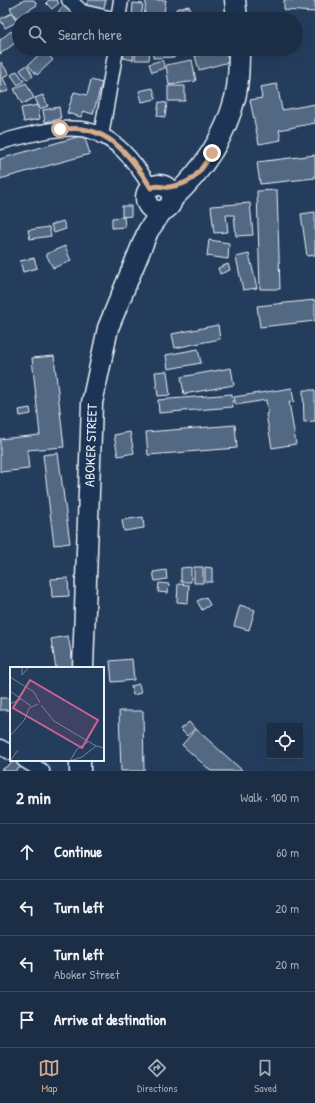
<!DOCTYPE html>
<meta charset="utf-8">
<style>
:root{--surface:#1c2e46;--page:#25364d;--text:#f1f3f6;--muted:#a0a8b3;--line:#3a4a5f;--accent:#d6ab8b}
body{margin:0;font-family:"Patrick Hand",sans-serif;background:var(--page);color:var(--text)}
.controls{position:absolute;right:12px;bottom:12px;display:grid;overflow:hidden;border-radius:0px;box-shadow:0 4px 16px #0002}
.controls button{width:36px;height:36px;display:grid;place-items:center;padding:0;border:0;border-bottom:1px solid var(--line);background:var(--surface);color:var(--text);font:20px sans-serif}
.stop{position:absolute;width:12px;height:12px;margin:-9px;border:3px solid #d6ab8b;border-radius:50%;background:#fff}
.stop.end{background:#d6ab8b;border-color:#fff;box-shadow:0 1px 4px #0008}
.list{margin:0;padding:0;list-style:none}
h2{display:flex;justify-content:space-between;align-items:center;height:52px;margin:0;padding:0 16px;font-size:17px}
h2 small{font-size:13px;font-weight:400;color:var(--muted)}
.list li{display:grid;grid-template-columns:26px 1fr auto;gap:12px;align-items:center;box-sizing:border-box;height:56px;padding:0 16px;border-top:1px solid var(--line)}
.list b{display:block;font-size:15px;white-space:nowrap}
.list p{margin:0;font-size:13px;white-space:nowrap;color:var(--muted)}
.list em{font-size:13px;font-style:normal;color:var(--muted)}
.icon{flex:none;width:22px;height:22px;fill:none;stroke:currentColor;stroke-width:2;stroke-linecap:round;stroke-linejoin:round}
.map{position:relative;flex:none;width:315px;height:771px;overflow:hidden}
.search{position:absolute;background:var(--surface);box-shadow:0 4px 16px #0002;left:12px;right:12px;top:12px;height:44px;display:flex;align-items:center;gap:10px;box-sizing:border-box;padding:0 14px;border-radius:22px;color:var(--muted);font-size:15px}
.sheet{height:276px;background:var(--surface)}
nav{display:flex;justify-content:space-around;align-items:center;box-sizing:border-box;height:56px;border-top:1px solid var(--line);background:var(--surface);font-size:11px;color:var(--muted)}
nav a{display:grid;justify-items:center;gap:2px}
nav .on{color:var(--accent)}
.map>svg:first-child{display:block}
.building{fill:#536782;stroke:#e8f1f8}
.lines{fill:none;stroke-linecap:round;stroke-linejoin:round}
.minor-casing{stroke:#e8f1f8;stroke-width:17}
.secondary-casing{stroke:#e8f1f8;stroke-width:23}
.minor{stroke:#1d3557;stroke-width:14}
.secondary{stroke:#1d3557;stroke-width:20}
.route{stroke:#d6ab8b;stroke-width:5}
.labels{text-anchor:middle;stroke-width:3;stroke-linejoin:round;paint-order:stroke}
.street-label{font-size:14px;fill:#e8f1f8;stroke:#1d3557}
.inset-road{fill:none;stroke:#73859b;stroke-width:1}
.view{fill:#cf6492;fill-opacity:0.15;stroke:#cf6492;stroke-width:2}
.inset-edge{fill:none;stroke:#e8f1f8;stroke-width:2}
</style>
<div class="map">
<svg width="315" height="771" viewBox="0 0 315 771">
<rect width="100%" height="100%" fill="#253d5d"/>
<filter id="ink" filterUnits="userSpaceOnUse"><feTurbulence type="fractalNoise" baseFrequency=".025" numOctaves="2"/><feDisplacementMap in="SourceGraphic" scale="8" xChannelSelector="R" yChannelSelector="G"/><feConvolveMatrix kernelMatrix="1 2 1 2 8 2 1 2 1" color-interpolation-filters="sRGB"/></filter>
<g filter="url(#ink)">
<path class="building" d="M24,0H34L37,5L16,18L10,8Z
M49,0H56L59,3L52,9L46,3Z
M88,0H106L103,11L86,6Z
M146,0H166L163,19L144,18Z
M284,0H315V12L284,10Z
M66,2L76,10L69,19H53Z
M133,3L143,4L141,18L132,16Z
M189,6L192,19H178L176,9Z
M12,13L17,22L5,28L0,19Z
M11,31L18,41L0,54V40Z
M124,49H134L133,60L123,58Z
M136,49H150L149,60H135Z
M153,49H175V57L153,58Z
M225,49L229,62L199,70L195,56Z
M44,50L53,60L37,75L28,65Z
M162,60L165,68L152,72L149,64Z
M192,60L196,81L169,85L166,65Z
M1,62L9,74L3,78L9,91L0,93Z
M27,65L33,76L27,80L20,70Z
M17,71L24,81L18,85L11,75Z
M91,80L102,83L93,114L83,111L81,117L67,113L74,92L87,95Z
M26,83L34,98L22,104L14,89Z
M277,84L282,110L315,104V123L279,130L281,140L259,144L250,100L262,98L260,87Z
M168,86H185V101H168Z
M153,88L156,99L142,102L139,91Z
M43,95L48,106L40,109L35,98Z
M159,102L167,103L165,117L157,116Z
M38,105L40,119L24,122L21,108Z
M59,107L61,119L45,122L43,110Z
M84,135L90,154L0,179V159Z
M315,155V178L260,184L257,162Z
M277,190L280,289H260L257,191Z
M250,203L253,235L236,236L234,215H226L228,232L214,233L211,206Z
M122,206H131V216L122,217Z
M315,212V255L307,256L301,214Z
M124,217L125,227L112,228V218Z
M63,221L66,229L54,233L51,225Z
M49,227L51,236L30,239L28,230Z
M209,240L229,243L228,259L207,256Z
M65,246L71,261L53,268L46,254Z
M249,254L257,288L243,290L236,257Z
M34,258L37,268L23,272L20,261Z
M228,264L230,270L220,274L218,268Z
M315,300V321L260,327L257,306Z
M218,325L220,339L175,348L172,334Z
M198,349L201,363L168,369L166,355Z
M54,356L64,447L27,450L29,469L0,472V439L40,435L32,358Z
M231,368L234,385L184,394L181,377Z
M167,371L170,395L158,396L155,372Z
M292,388L294,402H289L296,444L272,448L266,414L268,413L266,400L236,405L234,397Z
M303,390H315V421L304,422Z
M232,394L233,407L159,413L158,400Z
M30,408L31,414L20,416L19,410Z
M235,425L237,448L148,455L146,432Z
M130,432L134,453L118,456L114,435Z
M58,453L70,543L54,545L43,455Z
M143,517L144,528L124,531L122,520Z
M191,567V582H181V568Z
M194,567H203V583H194Z
M205,567L212,568V582H205Z
M166,570L167,579L155,581L153,572Z
M68,578L69,596L52,597L51,579Z
M159,583L169,584L168,593L158,592Z
M178,584L189,585L188,603L177,602Z
M206,597L210,605L202,610L197,601Z
M240,605L255,610L249,630L234,626Z
M68,636L74,668H56L51,639Z
M132,659L134,680L112,682L110,661Z
M139,684L141,693L133,695L131,686Z
M0,698H11V710H0Z
M119,711H143L144,771H121Z
M189,722L195,729L187,736L180,729Z
M196,729L243,771H211L182,745Z
M16,760H19L23,766L15,771H0Z"/>
<g class="lines">
<g class="minor-casing">
<path id="minor" d="M69,0L82,12L113,19
M118,19L121,0
M101,136L116,49
M0,142C26,136 55,126 81,129C114,133 136,163 151,188
M0,747L11,753
M24,760L42,771"/>
</g>
<g class="secondary-casing">
<g id="secondary">
<path d="M235,0L237,19"/>
<circle cx="159" cy="198" r="13"/>
<path d="M172,199C202,171 225,138 235,98C239,83 239,65 239,49"/>
<path id="s1" d="M83,668L92,403L108,328L148,231L162,211"/>
<path d="M80,771V760"/>
</g>
</g>
<use href="#minor" class="minor"/>
<use href="#secondary" class="secondary"/>
</g>
</g>
<g class="lines" filter="url(#ink)">
<path class="route" d="M60,129C67,129 75,128 82,129C114,133 136,163 151,188C158,184 162,188 169,187C195,183 198,174 212,153"/>
</g>
<g class="labels">
<g class="street-label">
<text dy="5" stroke="none"><textPath href="#s1" startOffset="223">ABOKER STREET</textPath></text>
</g>
</g>
<g transform="translate(10 667)">
<rect width="94" height="94" fill="#253d5d"/>
<path class="inset-road" d="M12,0V8L19,0M0,10L24,25L30,36M0,24L11,32M0,37L11,32L21,39M31,38L44,54L86,79L94,81M0,69L15,52L19,41L28,37M78,75L67,82L60,94L72,90L86,79M0,94L8,83M28,94H45"/>
<path class="view" d="M20,13L88,53L72,81L3,41Z"/>
<rect width="94" height="94" class="inset-edge"/>
</g>
</svg>
<div class="controls">
<button><svg class="icon" aria-label="locate" viewBox="0 0 24 24"><circle cx="12" cy="12" r="6"/><path d="M12 2v4M12 18v4M2 12h4M18 12h4"/></svg></button>
</div>
<div class="stop" style="left:60px;top:129px"></div>
<div class="stop end" style="left:212px;top:153px"></div>
<div class="search"><svg class="icon" aria-label="search" viewBox="0 0 24 24"><circle cx="10" cy="10" r="6"/><path d="M15 15l6 6"/></svg>Search here</div>
</div>
<section class="sheet">
<h2>2 min<small>Walk · 100 m</small></h2>
<ul class="list">
<li><svg class="icon" aria-label="ahead" viewBox="0 0 24 24"><path d="M12 20V5M6 11l6-6 6 6"/></svg><div><b>Continue</b></div><em>60 m</em></li>
<li><svg class="icon" aria-label="left" viewBox="0 0 24 24"><path d="M17 20v-9H6M10 6l-5 5 5 5"/></svg><div><b>Turn left</b></div><em>20 m</em></li>
<li><svg class="icon" aria-label="left" viewBox="0 0 24 24"><path d="M17 20v-9H6M10 6l-5 5 5 5"/></svg><div><b>Turn left</b><p>Aboker Street</p></div><em>20 m</em></li>
<li><svg class="icon" aria-label="arrive" viewBox="0 0 24 24"><path d="M6 21V4h12l-3 4 3 4H6"/></svg><div><b>Arrive at destination</b></div></li>
</ul>
</section>
<nav>
<a class="on"><svg class="icon" aria-label="map" viewBox="0 0 24 24"><path d="M3 6l6-2 6 2 6-2v14l-6 2-6-2-6 2zM9 4v14M15 6v14"/></svg>Map</a>
<a><svg class="icon" aria-label="directions" viewBox="0 0 24 24"><path d="M12 3l9 9-9 9-9-9zM9 14v-3h6M13 9l2 2-2 2"/></svg>Directions</a>
<a><svg class="icon" aria-label="saved" viewBox="0 0 24 24"><path d="M7 4h10v16l-5-4-5 4z"/></svg>Saved</a>
</nav>
